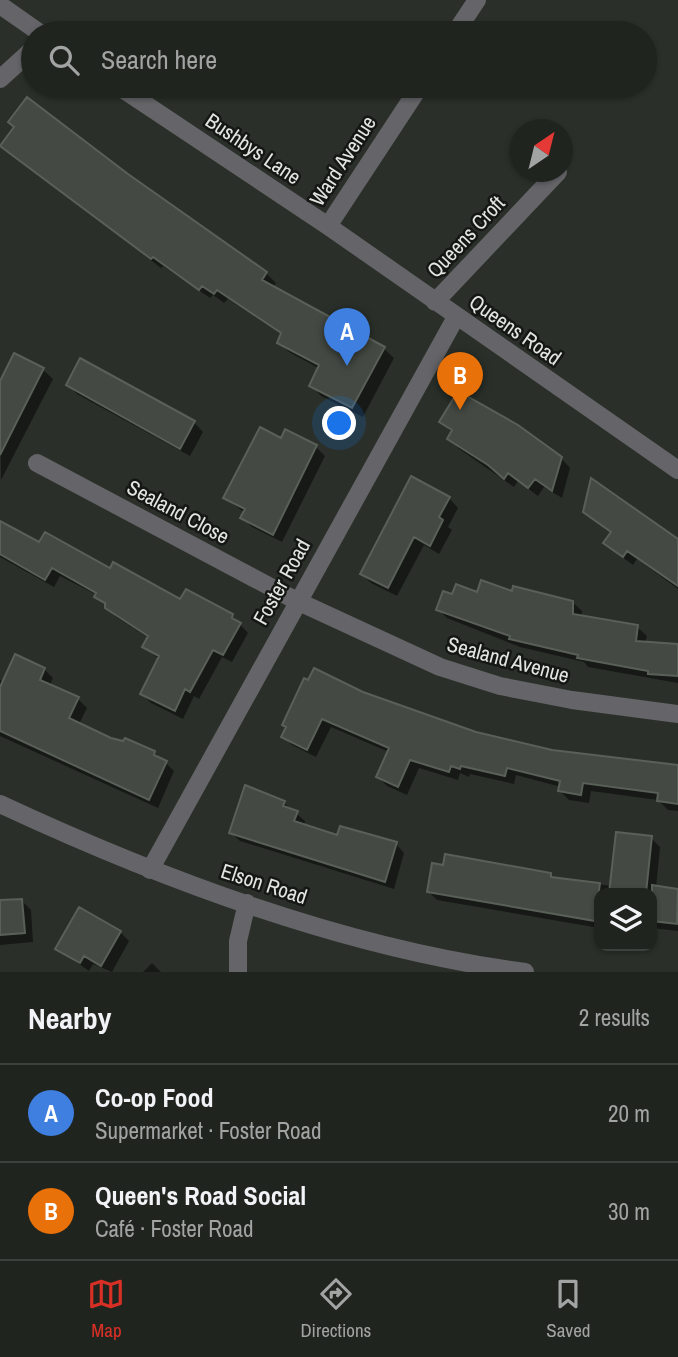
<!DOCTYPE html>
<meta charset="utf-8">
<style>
:root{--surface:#20241f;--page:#282c28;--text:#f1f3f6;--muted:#a2a4a4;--line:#3d413d;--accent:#d93025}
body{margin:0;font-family:"Archivo Narrow",sans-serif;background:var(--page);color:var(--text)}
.controls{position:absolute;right:21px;bottom:21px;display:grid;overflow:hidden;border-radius:14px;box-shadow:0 2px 5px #0004}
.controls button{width:63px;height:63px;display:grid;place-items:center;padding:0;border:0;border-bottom:2px solid var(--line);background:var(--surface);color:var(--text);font:35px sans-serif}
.compass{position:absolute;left:510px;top:119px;width:63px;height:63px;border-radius:50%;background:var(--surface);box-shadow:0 2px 5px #0004;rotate:35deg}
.you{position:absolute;left:340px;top:424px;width:24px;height:24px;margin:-18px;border:5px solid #fff;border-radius:50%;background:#1a73e8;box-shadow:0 0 0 10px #1a73e833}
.badge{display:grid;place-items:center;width:46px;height:46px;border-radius:50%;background:var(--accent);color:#fff;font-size:23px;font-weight:700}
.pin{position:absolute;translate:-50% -58px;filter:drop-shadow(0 2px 4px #0008)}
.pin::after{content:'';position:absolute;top:37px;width:24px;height:21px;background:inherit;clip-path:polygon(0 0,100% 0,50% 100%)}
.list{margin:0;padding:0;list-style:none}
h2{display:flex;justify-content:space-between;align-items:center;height:91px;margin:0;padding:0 28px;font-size:30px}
h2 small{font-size:23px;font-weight:400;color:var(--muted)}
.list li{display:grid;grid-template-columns:46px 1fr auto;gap:21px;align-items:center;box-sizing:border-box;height:98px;padding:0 28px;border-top:2px solid var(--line)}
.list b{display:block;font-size:26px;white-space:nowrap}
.list p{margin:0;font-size:23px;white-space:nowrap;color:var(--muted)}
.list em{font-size:23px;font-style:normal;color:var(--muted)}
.icon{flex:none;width:38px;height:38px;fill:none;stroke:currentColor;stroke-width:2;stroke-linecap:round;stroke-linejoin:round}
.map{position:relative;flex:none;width:678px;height:972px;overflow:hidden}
.search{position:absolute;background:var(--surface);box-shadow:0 2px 5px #0004;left:21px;right:21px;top:21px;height:77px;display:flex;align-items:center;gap:18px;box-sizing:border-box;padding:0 24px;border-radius:38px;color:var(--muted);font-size:26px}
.sheet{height:287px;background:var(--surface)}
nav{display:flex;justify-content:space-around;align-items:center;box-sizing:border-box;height:98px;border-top:2px solid var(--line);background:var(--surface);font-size:19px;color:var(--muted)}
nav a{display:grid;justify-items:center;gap:4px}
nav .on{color:var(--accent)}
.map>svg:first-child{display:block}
.shadow{fill:#0007}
.building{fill:#444a43;stroke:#596058;stroke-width:2}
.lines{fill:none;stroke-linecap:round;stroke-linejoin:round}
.minor{stroke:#656468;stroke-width:18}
.labels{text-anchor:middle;stroke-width:5;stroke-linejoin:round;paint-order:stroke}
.street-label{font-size:21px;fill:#e2e6e1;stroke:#141714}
</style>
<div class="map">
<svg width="678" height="972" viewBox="0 0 678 972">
<rect width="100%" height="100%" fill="#2a3029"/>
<path class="shadow" d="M2,146L127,176L266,273L276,283L273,288L383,348L394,358L363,417L321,396L311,385L320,369L289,352L279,342L282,335L228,299L224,303L213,295L210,298L163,266L161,268Z
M15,355L43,370L53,379L1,480L0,385Z
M68,385L194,422L203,432L190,456L77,394Z
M441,422L561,458L570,468L562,498L544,487L538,496L518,481L514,487L458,448L449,438L453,433Z
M281,440L316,447L325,456L282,542L252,527L243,518L245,513L225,498Z
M449,498L458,508L448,527L452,530L439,554L424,545L397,596L371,583L362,574Z
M585,512L678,541V589L637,559L633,565L615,552L605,543L612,534Z
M0,523L40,544L181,601L232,616L248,633L232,662L222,657L199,699L194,696L183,719L151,703L142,694L159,659L144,647L149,638L116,617L97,595L60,576L54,587L0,557Z
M513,593L572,602L582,611L581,618L637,627L647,636L645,643L678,646V683L588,667L584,662L520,647L447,618L438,609L453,596Z
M44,669L53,678L50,685L78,699L87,708L79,724L111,739L154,752L174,771L158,808L0,736V680L5,682Z
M315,670L422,717L476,734L551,752L678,767V811L668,810L658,800L591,791L589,803L569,800L560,791L561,787L516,775L514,784L470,774L469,777L460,773L458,780L419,768L407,795L387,786L378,777L389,752L331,727L316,757L292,745L283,736Z
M284,803L305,821L304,826L339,837L396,844L404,853L394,889L240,841L231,833Z
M651,838L660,847L656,888L678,890V931L652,928V893H599V928L437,900L428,891L550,875L554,879L612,886Z
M21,900L31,910L33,942L0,945V902Z
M120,932L129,941L112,972L93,964L89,971L58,949Z
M152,963L161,972H143Z"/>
<path class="building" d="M27,97L128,174L267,272L262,280L385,347L352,408L309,386L319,365L277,343L281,333L217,290L214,294L202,286L199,290L153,257L151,259L0,146L14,127L8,122Z
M14,353L44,368L0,455V381Z
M80,358L195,421L180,449L66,385Z
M458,391L518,425L562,457L552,491L535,479L528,488L508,473L504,479L488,465L447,439L452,430L439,422Z
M260,427L281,438L285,429L317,445L273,535L240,518L245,509L223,498Z
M411,476L450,497L439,517L443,520L430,546L414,537L388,588L360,574Z
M591,478L678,539V586L627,551L623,557L603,543L611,532L583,512Z
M0,521L39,542L45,532L110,568L113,562L180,599L186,589L233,614L232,618L241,623L223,655L213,650L190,692L185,689L175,711L140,694L159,656L142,647L148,636L105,608V603L94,597L96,593L52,568L45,580L0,554Z
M481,580L512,591L513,586L573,601V614L638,625L636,641L678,644V676L648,674V671L577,658L578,655L509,639L510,636L436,610L443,591L452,594L456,584L477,592Z
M15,654L45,668L40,680L79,697L69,718L111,738L123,741L125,738L155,751L154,755L167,761L149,800L0,731V687Z
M314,668L363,692L476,732L552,750L678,765V804L657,801L658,793L583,783L581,795L558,791L560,781L507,768L505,776L461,766L460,769L451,766L449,772L410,760L398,787L376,777L389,748L322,719L307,750L281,737L286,727L282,725L304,678L308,680Z
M245,785L285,801L283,806L298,811L294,821L337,835L340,826L397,842L385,882L229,833Z
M616,832L652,836L646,893H609Z
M445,854L551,873V877L600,883L595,921L427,892L432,863L443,865Z
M652,885L678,889L677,924L652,921Z
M22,899L25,933L0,935V900Z
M79,907L121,931L101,966L84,956L80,963L55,949Z"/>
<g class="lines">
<path class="minor" d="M0,5L40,33
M455,33L477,0
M0,79L33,49
M118,86L328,226L678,470
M328,226L420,86
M435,302L558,172
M37,463L297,601L440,667L500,686L572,700L678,714
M0,804C163,880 346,949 525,972
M150,870L456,317
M238,972V941L247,903"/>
</g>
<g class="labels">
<g class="street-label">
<text transform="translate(253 149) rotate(34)" y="7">Bushbys Lane</text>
<text transform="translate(343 161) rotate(-57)" y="7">Ward Avenue</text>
<text transform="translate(466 237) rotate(-47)" y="7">Queens Croft</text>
<text transform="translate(515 330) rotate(35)" y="7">Queens Road</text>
<text transform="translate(178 512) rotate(28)" y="7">Sealand Close</text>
<text transform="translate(282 582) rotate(-61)" y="7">Foster Road</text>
<text transform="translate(508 660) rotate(15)" y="7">Sealand Avenue</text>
<text transform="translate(264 884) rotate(18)" y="7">Elson Road</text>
</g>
</g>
</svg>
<div class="controls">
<button><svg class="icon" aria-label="layers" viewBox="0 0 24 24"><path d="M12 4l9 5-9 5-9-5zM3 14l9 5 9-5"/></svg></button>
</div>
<svg class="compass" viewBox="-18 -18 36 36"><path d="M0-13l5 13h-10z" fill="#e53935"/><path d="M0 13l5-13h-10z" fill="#a2a4a4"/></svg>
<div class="you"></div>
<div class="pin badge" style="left:347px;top:366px;background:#3f7fe0">A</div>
<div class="pin badge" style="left:460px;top:410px;background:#e8710a">B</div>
<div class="search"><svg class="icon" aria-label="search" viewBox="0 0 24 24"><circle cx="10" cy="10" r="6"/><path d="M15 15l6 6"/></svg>Search here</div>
</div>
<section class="sheet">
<h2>Nearby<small>2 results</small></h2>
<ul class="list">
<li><span class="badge" style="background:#3f7fe0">A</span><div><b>Co-op Food</b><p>Supermarket · Foster Road</p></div><em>20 m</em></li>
<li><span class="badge" style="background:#e8710a">B</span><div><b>Queen's Road Social</b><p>Café · Foster Road</p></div><em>30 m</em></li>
</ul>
</section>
<nav>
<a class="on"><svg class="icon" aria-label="map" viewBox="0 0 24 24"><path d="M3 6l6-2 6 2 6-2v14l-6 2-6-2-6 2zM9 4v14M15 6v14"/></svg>Map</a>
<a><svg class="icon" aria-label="directions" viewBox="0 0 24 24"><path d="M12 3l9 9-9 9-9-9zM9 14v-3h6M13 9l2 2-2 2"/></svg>Directions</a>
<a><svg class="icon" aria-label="saved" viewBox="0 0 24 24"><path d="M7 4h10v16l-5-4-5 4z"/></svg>Saved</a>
</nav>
